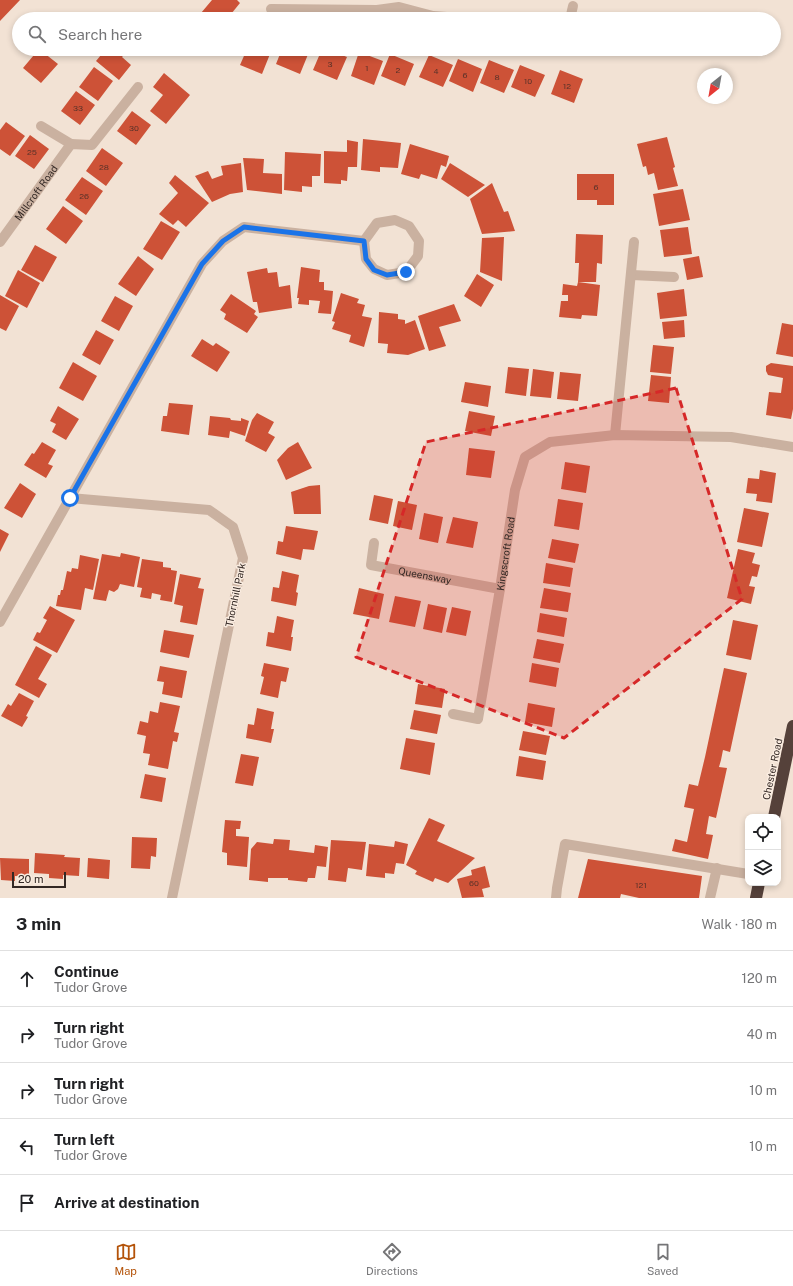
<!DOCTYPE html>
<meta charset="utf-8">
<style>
:root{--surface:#fff;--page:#f6f6f6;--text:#202124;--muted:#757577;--line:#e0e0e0;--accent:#b45309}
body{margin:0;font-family:"Public Sans",sans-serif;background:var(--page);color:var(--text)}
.controls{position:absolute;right:12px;bottom:12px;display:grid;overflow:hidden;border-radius:8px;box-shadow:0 2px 6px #0003}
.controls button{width:36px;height:36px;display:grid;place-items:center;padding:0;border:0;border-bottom:1px solid var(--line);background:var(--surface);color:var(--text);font:20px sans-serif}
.compass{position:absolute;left:697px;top:68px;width:36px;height:36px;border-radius:50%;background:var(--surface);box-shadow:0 2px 6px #0003;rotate:211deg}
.scale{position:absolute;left:12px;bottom:10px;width:54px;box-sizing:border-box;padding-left:4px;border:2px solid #332824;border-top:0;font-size:11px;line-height:14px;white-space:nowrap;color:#332824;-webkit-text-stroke:3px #faece0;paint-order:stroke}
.stop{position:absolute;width:12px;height:12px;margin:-9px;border:3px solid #1a73e8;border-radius:50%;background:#fff}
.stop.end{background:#1a73e8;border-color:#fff;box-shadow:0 1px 4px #0008}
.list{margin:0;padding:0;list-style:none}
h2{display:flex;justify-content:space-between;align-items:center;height:52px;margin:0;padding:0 16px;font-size:17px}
h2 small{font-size:13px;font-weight:400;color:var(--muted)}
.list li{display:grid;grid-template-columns:26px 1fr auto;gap:12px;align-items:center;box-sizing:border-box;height:56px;padding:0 16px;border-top:1px solid var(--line)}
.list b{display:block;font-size:15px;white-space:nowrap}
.list p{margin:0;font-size:13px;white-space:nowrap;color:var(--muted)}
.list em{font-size:13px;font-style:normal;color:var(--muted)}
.icon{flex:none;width:22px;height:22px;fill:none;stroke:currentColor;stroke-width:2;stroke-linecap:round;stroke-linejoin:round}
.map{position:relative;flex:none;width:793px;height:898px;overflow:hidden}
.search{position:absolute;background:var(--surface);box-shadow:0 2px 6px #0003;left:12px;right:12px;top:12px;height:44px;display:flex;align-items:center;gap:10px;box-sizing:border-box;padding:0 14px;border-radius:22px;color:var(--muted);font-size:15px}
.sheet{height:332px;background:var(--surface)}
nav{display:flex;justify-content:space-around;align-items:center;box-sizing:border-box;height:56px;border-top:1px solid var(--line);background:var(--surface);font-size:11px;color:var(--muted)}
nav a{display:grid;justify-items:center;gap:2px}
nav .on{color:var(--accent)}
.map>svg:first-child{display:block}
.building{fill:#cd5237}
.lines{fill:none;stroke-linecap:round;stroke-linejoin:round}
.minor{stroke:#cab1a0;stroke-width:10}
.highway{stroke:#55413a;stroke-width:12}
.route{stroke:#1a73e8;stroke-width:5}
.marked{fill:#d62828;fill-opacity:0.2;stroke:#d62828;stroke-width:3;stroke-dasharray:8 5;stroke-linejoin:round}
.labels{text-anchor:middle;stroke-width:3;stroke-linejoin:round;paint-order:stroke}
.number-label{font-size:8px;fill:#5a3229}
.street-label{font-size:10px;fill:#332824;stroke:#faece0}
</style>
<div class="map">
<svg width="793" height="898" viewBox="0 0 793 898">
<rect width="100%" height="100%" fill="#f2e2d4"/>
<path class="building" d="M0,0H20L0,21Z
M212,0H237L240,3L227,19H207L201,13Z
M39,49L58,64L41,83L23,68Z
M106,49H129L122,57L131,65L119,80L96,61Z
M247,49H272L262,74L240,65Z
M282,49H303L309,52L300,74L276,64Z
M322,49H326L347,57L337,80L313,70Z
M359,52L383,61L374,85L351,76Z
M390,54L414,64L405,86L381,76Z
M429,55L453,65L443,87L419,77Z
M458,59L482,69L473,92L449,81Z
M489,60L514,70L504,93L480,83Z
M520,65L545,75L535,97L511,87Z
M94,67L113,81L98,101L79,87Z
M560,70L583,79L574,103L551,94Z
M164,73L190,95L166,124L150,111L163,95L153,87Z
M76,91L95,105L80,125L61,111Z
M132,111L151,125L136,145L117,131Z
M6,122L25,136L10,156L0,149V130Z
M30,135L49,149L34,169L15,156Z
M667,137L675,167L673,168L678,186L658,190L654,173L648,175L646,166L643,167L637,144Z
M363,139L401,143L398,168L380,167V172L361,170Z
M347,140L358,142L357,167H348L347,181L341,180V184L324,183V151L347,152Z
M410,144L449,156L446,167L441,165L437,179L421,174L419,179L401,174Z
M102,148L123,163L106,186L86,171Z
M285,152L321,154L320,176H312V187L302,186V192L284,190Z
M243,158L264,159L263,173L282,174V194L247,190Z
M241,163L243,192L230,194L212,202L195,176L208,171L212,179L223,175L221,166Z
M450,163L485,185L468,197L441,179Z
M577,174H614V205H597V200H577Z
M175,175L209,203L186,227L178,220L173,225L159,214L178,193L169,183Z
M82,177L103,191L86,215L65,200Z
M492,183L504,212L508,211L515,231L482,234L470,199Z
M683,189L690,220L659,226L653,194Z
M63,206L83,221L66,244L46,229Z
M161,221L180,232L162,260L143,249Z
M688,227L692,254L664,257L660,230Z
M576,234L603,235L602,264L597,263L596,282H578L579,263H575Z
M504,237L502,281L480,272L482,238Z
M35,245L57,257L43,282L21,270Z
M138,256L154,269L136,296L118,284Z
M699,256L703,277L687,280L683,259Z
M301,267L320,270L319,282H324V290L333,291L331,314L318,313L320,301L309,300V305L298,304L299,298H297Z
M267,268L268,273L277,272L279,287L290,285L292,308L259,313L257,302H253L247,272Z
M18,270L40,283L27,308L5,296Z
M477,274L494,285L481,307L464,296Z
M578,282L600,285L597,316L582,315L581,319L559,317L561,301H568V295H562L563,284L577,286Z
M684,289L687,316L660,319L657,293Z
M341,293L359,299L357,303L365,305L362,316L372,318L364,347L349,342L351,335L332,329L335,322L332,321Z
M231,294L256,311L254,314L258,317L247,333L224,319L226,314L220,310Z
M0,295L19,306L6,331L0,328Z
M115,296L133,306L119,331L101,321Z
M454,304L461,321L439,327L446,346L429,351L418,316Z
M379,312L398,314V319L405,320V324L415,320L425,349L408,355L387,353L388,344L378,343Z
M684,320L685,337L664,339L662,322Z
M782,323L793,325V357L776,354Z
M96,330L114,340L100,365L82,355Z
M202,339L213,346L216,343L230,352L217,372L191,356Z
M653,345L674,347L671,374L650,372Z
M73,362L97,376L83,401L59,388Z
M771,363L793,366V409L791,419L766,415L769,392L781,393L783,378L768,375L766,371V366Z
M508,367L529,369L526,396L505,393Z
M533,369L554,372L551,398L530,396Z
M560,372L581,374L578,401L557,399Z
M651,375L671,377L669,403L648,401Z
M465,382L491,386L488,407L461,402Z
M169,403L193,405L189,435L161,431L163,416H167Z
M58,406L79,419L66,440L52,432L56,424L50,421Z
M469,411L495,416L491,436L465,431Z
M257,413L274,422L268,433L275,437L266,452L245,441L252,420Z
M210,416L230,418L231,420L241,421V418L249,421L245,436L230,431L229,438L208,435Z
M42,442L56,450L48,464L53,466L46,478L24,465L32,453L34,454Z
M298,442L312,468L286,480L277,460L288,448Z
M469,448L495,451L491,478L466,475Z
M565,462L590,466L586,493L561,489Z
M760,470L776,473L772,503L756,501L757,494L746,493L748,478L759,479Z
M20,483L36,494L22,518L4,508Z
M320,485L321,514H294L291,492L309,486Z
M374,495L393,499L388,524L369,520Z
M558,499L583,503L579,530L554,526Z
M398,501L417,505L412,530L393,526Z
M744,508L769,513L762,547L737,542Z
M424,513L443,517L438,543L419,539Z
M453,517L478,522L473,548L446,543Z
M286,526L318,531L314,550L303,549L301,560L276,554L278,541L283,542Z
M0,529L9,534L0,552Z
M552,539L579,544L575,563L548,558Z
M738,549L755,553L752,563L760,565L757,577L752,576L749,586L755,587L751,604L727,598Z
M121,553L140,557L134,587L120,584L118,589L114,592L109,590L106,601L93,599L102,554L120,557Z
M80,555L99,559L93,590L85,588L81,610L56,606L58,595H60L61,590H63L67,571L71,572L72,568L78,569Z
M142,559L163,562V567L171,568V570L177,571L172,602L160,600L161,595L152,593L151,599L140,597L142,588L137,587Z
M546,563L573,568L570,587L543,583Z
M282,571L299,575L296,592L298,593L296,606L271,601L273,587L279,588Z
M180,574L201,578L198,588L204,589L197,625L180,622L183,606L174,604Z
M359,588L384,594L379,619L353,614Z
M544,588L571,593L568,612L540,608Z
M395,596L421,601L415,627L389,622Z
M428,604L447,608L442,633L423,629Z
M50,606L75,620L57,653L33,640L37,632L40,633L47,620L43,618Z
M452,607L471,611L466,636L446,632Z
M540,613L567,618L564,637L537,632Z
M277,616L294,620L291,637H293L291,651L266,646L268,632L274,633Z
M733,620L758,625L751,660L726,655Z
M164,630L194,635L189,658L160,652Z
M537,639L564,644L560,663L533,658Z
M36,646L52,655L38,679L47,684L39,698L15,685Z
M264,663L289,668L286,682L281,681L278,698L260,694L264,677L261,676Z
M532,663L559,668L556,687L529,682Z
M160,666L187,671L182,698L162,694L164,682L157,681Z
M724,668L747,673L730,752L723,750L721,760L719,767L727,768L716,818L709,816L706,834L713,835L708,859L672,851L675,839L687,842L694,809L684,807L689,784L698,786L705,757Z
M418,684L445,689L442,708L415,704Z
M19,693L34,701L26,716L28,717L22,727L1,716L8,704L11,706Z
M160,702L180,706L174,732L179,733L177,742L173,741L168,769L148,765L150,754L143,753L146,736L137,734L140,721L148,723L150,711L158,713Z
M528,703L555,708L552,727L525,722Z
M257,708L274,712L271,729H274L271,743L246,738L248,724L254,725Z
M414,710L441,715L437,734L410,729Z
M523,731L550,736L546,755L519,750Z
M406,738L435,743L430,775L400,769Z
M241,754L259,757L253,786L235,783Z
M519,756L546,761L543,780L516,776Z
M145,774L166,778L162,802L140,798Z
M429,818L445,825L437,841L475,858L448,883L435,878L433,882L415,874L417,871L406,865Z
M225,820L241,821L240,829H236V836L249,837L247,867L227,865V853L222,852Z
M132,837L157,838L156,857L151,856L150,869L131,868Z
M274,839L290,840L289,850L314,853L315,845L328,847L326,867L317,866L315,878H308L307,882L288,880V878H268V882L249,880L251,849L257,842L273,844Z
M331,840L366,842L362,870L348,868L346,882L328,880Z
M395,841L408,844L404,864L396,863L394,874L385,873V878L366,876L369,844L394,847Z
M35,853L65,855L64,857L80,858L79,876L63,875V879L49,878V874L34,873Z
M0,858L29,859V877L15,876V881L1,880Z
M88,858L110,860L109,879L87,877Z
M588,859L702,876L699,898H639L621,894L620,898H578Z
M485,866L490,887L482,889L484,897L462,898L457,879L472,875L471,870Z"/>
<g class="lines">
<g class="minor">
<path d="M271,9L377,10L399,7L433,16L474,19"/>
<path d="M570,19L573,6"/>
<path d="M41,126L71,144"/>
<path d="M395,220L409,226L419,241L418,256L406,272L387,275L374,269L366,259L364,241L377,223Z"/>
<path id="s1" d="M0,242L71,144L92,145L138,87"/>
<path d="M632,275L674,277"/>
<path d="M615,435L634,242"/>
<path d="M70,498L209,510L233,527L243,558L172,898"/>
<path id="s2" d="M374,543L371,565L500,589"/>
<path d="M0,622L202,264L223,241L244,227L364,241"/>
<path id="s3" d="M453,714L478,719L500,589L515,490L525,457L550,442L615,435L731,437L793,447"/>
<path d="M556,898L557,888L565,844L748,874"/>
<path d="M710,898L717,868"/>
</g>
<path class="highway" d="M774,817L793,726
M756,898L759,883"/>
</g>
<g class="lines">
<path class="route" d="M70,498L202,264L223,241L244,227L364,241L366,259L374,270L387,275L406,272"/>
</g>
<path class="marked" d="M676,388L742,599L564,738L356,657L426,442Z"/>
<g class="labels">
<g class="number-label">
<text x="330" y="67">3</text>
<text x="367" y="71">1</text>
<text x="398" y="73">2</text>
<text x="436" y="74">4</text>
<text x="465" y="78">6</text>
<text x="497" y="80">8</text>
<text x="528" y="84">10</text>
<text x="567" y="89">12</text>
<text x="78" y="111">33</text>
<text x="134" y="131">30</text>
<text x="32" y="155">25</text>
<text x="104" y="170">28</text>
<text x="596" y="190">6</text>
<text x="84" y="199">26</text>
<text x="474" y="886">60</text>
<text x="641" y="888">121</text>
</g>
<g class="street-label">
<text dy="4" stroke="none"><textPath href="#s1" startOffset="61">Millcroft Road</textPath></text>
<text dy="4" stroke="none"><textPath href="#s3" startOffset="193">Kingscroft Road</textPath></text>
<text dy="4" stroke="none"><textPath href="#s2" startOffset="77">Queensway</textPath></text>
<text transform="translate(235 595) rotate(-78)" y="4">Thornhill Park</text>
<text transform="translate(772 769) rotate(-78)" y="4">Chester Road</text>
</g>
</g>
</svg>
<div class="controls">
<button><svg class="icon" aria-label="locate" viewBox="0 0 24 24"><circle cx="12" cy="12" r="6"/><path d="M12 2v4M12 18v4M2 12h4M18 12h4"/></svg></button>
<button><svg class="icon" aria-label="layers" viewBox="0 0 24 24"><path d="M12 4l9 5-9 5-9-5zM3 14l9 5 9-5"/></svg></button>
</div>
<svg class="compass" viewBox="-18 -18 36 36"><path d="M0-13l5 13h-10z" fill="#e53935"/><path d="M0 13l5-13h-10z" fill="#757577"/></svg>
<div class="scale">20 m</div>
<div class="stop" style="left:70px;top:498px"></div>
<div class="stop end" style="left:406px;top:272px"></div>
<div class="search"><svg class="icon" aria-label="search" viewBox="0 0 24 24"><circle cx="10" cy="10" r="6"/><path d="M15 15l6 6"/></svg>Search here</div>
</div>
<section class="sheet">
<h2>3 min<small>Walk · 180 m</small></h2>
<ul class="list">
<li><svg class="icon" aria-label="ahead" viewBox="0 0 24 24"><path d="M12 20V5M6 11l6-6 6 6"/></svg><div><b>Continue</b><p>Tudor Grove</p></div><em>120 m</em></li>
<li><svg class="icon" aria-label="right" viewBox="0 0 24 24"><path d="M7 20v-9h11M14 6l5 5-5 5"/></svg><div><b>Turn right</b><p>Tudor Grove</p></div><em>40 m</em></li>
<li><svg class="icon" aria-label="right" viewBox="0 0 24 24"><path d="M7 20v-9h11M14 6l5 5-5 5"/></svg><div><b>Turn right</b><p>Tudor Grove</p></div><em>10 m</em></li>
<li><svg class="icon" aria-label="left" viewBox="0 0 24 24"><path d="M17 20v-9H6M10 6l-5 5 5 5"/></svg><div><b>Turn left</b><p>Tudor Grove</p></div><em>10 m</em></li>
<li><svg class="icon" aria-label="arrive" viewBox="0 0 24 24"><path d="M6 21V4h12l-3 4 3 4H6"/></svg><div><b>Arrive at destination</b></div></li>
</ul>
</section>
<nav>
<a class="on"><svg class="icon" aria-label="map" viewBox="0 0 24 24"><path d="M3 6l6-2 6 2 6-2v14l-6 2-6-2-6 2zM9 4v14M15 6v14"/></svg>Map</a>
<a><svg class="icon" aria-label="directions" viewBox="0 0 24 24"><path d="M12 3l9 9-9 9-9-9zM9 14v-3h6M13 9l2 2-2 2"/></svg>Directions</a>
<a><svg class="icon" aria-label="saved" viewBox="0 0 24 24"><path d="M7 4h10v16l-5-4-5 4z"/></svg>Saved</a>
</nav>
